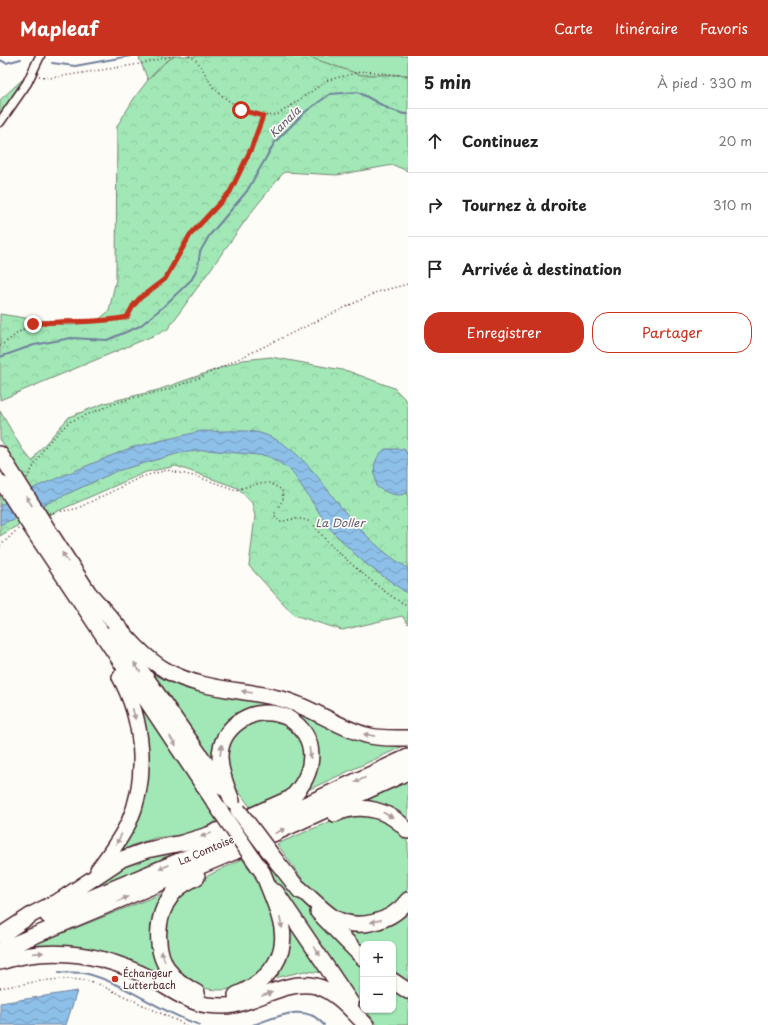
<!DOCTYPE html>
<html lang="fr">
<meta charset="utf-8">
<style>
:root{--surface:#fff;--page:#f2f2f2;--text:#222;--muted:#767676;--line:#e0e0e0;--accent:#c8321e}
body{margin:0;font-family:"Playpen Sans",sans-serif;background:var(--page);color:var(--text)}
.controls{position:absolute;right:12px;bottom:12px;display:grid;overflow:hidden;border-radius:8px;box-shadow:0 1px 3px #0004}
.controls button{width:36px;height:36px;display:grid;place-items:center;padding:0;border:0;border-bottom:1px solid var(--line);background:var(--surface);color:var(--text);font:20px sans-serif}
.stop{position:absolute;width:12px;height:12px;margin:-9px;border:3px solid #c8321e;border-radius:50%;background:#fff}
.stop.end{background:#c8321e;border-color:#fff;box-shadow:0 1px 4px #0008}
.list{margin:0;padding:0;list-style:none}
h2{display:flex;justify-content:space-between;align-items:center;height:52px;margin:0;padding:0 16px;font-size:17px}
h2 small{font-size:13px;font-weight:400;color:var(--muted)}
.list li{display:grid;grid-template-columns:26px 1fr auto;gap:12px;align-items:center;box-sizing:border-box;height:64px;padding:0 16px;border-top:1px solid var(--line)}
.list b{display:block;font-size:15px;white-space:nowrap}
.list em{font-size:13px;font-style:normal;color:var(--muted)}
.actions{display:flex;gap:8px;padding:12px 16px}
.actions a{flex:1;padding:9px 0;border:1px solid var(--accent);border-radius:16px;text-align:center;font-size:14px;color:var(--accent)}
.actions .main{background:var(--accent);color:#fff}
.icon{flex:none;width:22px;height:22px;fill:none;stroke:currentColor;stroke-width:2;stroke-linecap:round;stroke-linejoin:round}
.map{position:relative;flex:none;width:408px;height:969px;overflow:hidden}
header{display:flex;align-items:center;gap:24px;box-sizing:border-box;height:56px;padding:0 20px;background:var(--accent);color:#fff}
header strong{font-size:19px}
nav{display:flex;gap:22px;margin-inline-start:auto;font-size:14px}
main{display:flex}
aside{flex:1;background:var(--surface)}
.map>svg:first-child{display:block}
.green{fill:#a1e8b6;stroke:#768470}
.forest{fill:url(#forest-crowns);stroke:#768470}
.water{fill:url(#water-waves);stroke:#72809d}
.lines{fill:none;stroke-linecap:round;stroke-linejoin:round}
.stream{stroke:#72809d;stroke-width:2}
.street-casing{stroke:#4a1f2b;stroke-width:11}
.highway-casing{stroke:#4a1f2b;stroke-width:18}
.path{stroke:#4a1f2b;stroke-width:1.5;stroke-dasharray:1 3;stroke-linecap:butt}
.street{stroke:#fdfcf7;stroke-width:8}
.highway{stroke:#fdfcf7;stroke-width:15}
.highway-bridge-casing{stroke:#4a1f2b;stroke-width:18;stroke-linecap:butt}
.highway-bridge{stroke:#fdfcf7;stroke-width:15}
.oneway{fill:#ac999b}
.route{stroke:#c8321e;stroke-width:5}
.poi-dot{fill:#c8321e;stroke:#fdfcf7;stroke-width:1.5}
.labels{text-anchor:middle;stroke-width:3.5;stroke-linejoin:round;paint-order:stroke}
.street-label{font-size:10px;fill:#4a1f2b;stroke:#fdfcf7}
.poi-label{font-size:10px;fill:#4a1f2b;stroke:#fdfcf7;text-anchor:start}
.water-label{font-size:11px;font-style:italic;fill:#61576e;stroke:#fdfcf7}
</style>
<header>
<strong>Mapleaf</strong>
<nav><a>Carte</a><a>Itinéraire</a><a>Favoris</a></nav>
</header>
<main>
<div class="map">
<svg width="408" height="969" viewBox="0 0 408 969">
<defs>
<pattern id="forest-crowns" width="20" height="18" patternUnits="userSpaceOnUse"><rect width="20" height="18" fill="#a1e8b6"/><path d="M2 6a3 3 0 1 1 6 0M12 15a3 3 0 1 1 6 0" fill="none" stroke="#8cc79d"/></pattern>
<pattern id="water-waves" width="16" height="10" patternUnits="userSpaceOnUse"><rect width="16" height="10" fill="#8dc0e9"/><path d="M0 5q4-4 8 0t8 0" fill="none" stroke="#759bbd"/></pattern>
</defs>
<rect width="100%" height="100%" fill="#fdfcf7"/>
<filter id="ink" filterUnits="userSpaceOnUse"><feTurbulence type="fractalNoise" baseFrequency=".025" numOctaves="2"/><feDisplacementMap in="SourceGraphic" scale="8" xChannelSelector="R" yChannelSelector="G"/><feConvolveMatrix kernelMatrix="1 2 1 2 8 2 1 2 1" color-interpolation-filters="sRGB"/></filter>
<g filter="url(#ink)">
<path class="green" d="M146,0H175L164,7L148,24L139,2Z
M306,0H408V19H361Z
M149,611L281,647L408,688L301,737L316,719L318,701L272,650C232,651 215,666 216,708Z
M134,636L222,765L192,778L155,782L133,789L115,800L147,713V681Z
M261,661C270,663 282,665 290,669C311,679 309,719 293,731C281,741 265,746 251,752L231,725L225,707L233,675Z
M408,724V767L358,747Z
M362,758C369,760 382,761 388,765C395,770 405,779 408,788C408,794 408,828 407,833C394,860 358,867 333,852C309,838 294,810 277,788L343,760Z
M200,786L87,835L126,808Z
M242,803C256,822 268,838 275,861C278,871 277,884 274,893C256,952 170,946 164,883C163,869 168,848 179,838C193,825 225,812 242,803Z
M270,804L330,878L363,905V951L342,923L264,807Z
M166,836L163,916L157,918L124,902L89,892L33,889Z
M408,853V925L393,914V888H363V893L337,866Z
M284,855L325,917L305,915L275,922L285,905L288,882Z
M393,929L408,940V969H377L366,954H393Z"/>
<path class="forest" d="M175,0H306L361,19H408V115L393,109L337,119L284,116L253,154L167,274L0,344V258L69,269L96,266L109,255L116,223L117,70L135,41L148,24L164,7Z
M24,22L0,62V44Z
M271,301L348,315L394,332L408,346V400L404,393L406,438L408,436V568L402,560L342,574L294,559L249,510L255,460L252,447L238,432L176,410L146,416L49,459L0,383V355L22,393L33,406L37,397L69,361L105,347L158,334L243,304Z
M0,436L20,468L0,480Z"/>
<path class="water" d="M202,375C218,376 246,373 260,377C298,388 321,426 344,455C362,476 384,499 408,512V538L366,508L355,498L330,473L291,414L268,400L207,394L180,397L117,415L0,469V449L38,430L130,392Z
M385,393H404L408,400V436C398,443 386,436 377,431C374,414 371,405 385,393Z
M77,935L66,969H0V947Z"/>
<g class="lines">
<path class="stream" d="M0,4L6,7L21,3
M52,7L75,10L130,0
M0,301L34,289L71,282L107,284L140,270L163,251L192,223L198,210L200,196L209,180L247,135L275,86L305,56L330,38L358,36L389,53L404,58H408
M59,916C67,917 76,916 84,917C126,927 159,956 200,969
M253,969C277,961 305,946 324,969"/>
<g class="street-casing">
<path id="street" d="M0,66L27,27L40,0"/>
</g>
<g class="highway-casing">
<path id="highway" d="M0,398L16,423
M43,466L92,542
M31,471L223,759
M86,534C111,560 136,598 167,615C203,635 247,633 285,644C313,652 337,671 366,679C379,683 394,682 408,682
M114,576L223,732
M335,758C362,746 390,754 408,775
M277,806L300,835
M98,814C109,799 120,784 129,766C149,721 143,663 120,621
M197,821C188,826 178,830 172,839C155,860 154,895 170,916C177,926 187,931 197,937
M293,827C307,837 319,852 333,861C357,876 392,866 408,844
M276,836L351,947
M318,856L363,902
M48,860L227,785L408,701
M1,879L33,858L62,843L122,803L147,794L182,787L208,779L291,742C315,718 321,682 288,662C285,660 280,659 277,658C249,652 220,672 220,701C220,716 227,731 232,745
M0,894L234,796L408,716
M0,906C52,889 104,898 152,923C169,932 187,946 207,949C216,950 225,951 234,949C261,943 287,924 316,930C336,935 352,955 366,969
M393,925L408,935
M236,939C269,925 292,898 279,860C275,845 268,831 263,817"/>
</g>
<path class="path" d="M189,0C203,6 205,22 215,33C230,48 243,54 263,60
M39,20L50,22L140,8L173,0
M0,290C10,284 23,271 34,268C64,260 97,268 127,261L133,250L140,242L165,223L190,179L230,136L251,93L263,60L277,59L328,24L364,15L408,20
M27,422L46,389L69,366L121,345L166,334L199,322L377,236L408,228
M49,457L76,453L141,421L167,414L198,421L236,434L256,428L270,427L282,434L283,443L274,459L281,466C291,463 298,461 308,465C315,468 321,479 327,485C339,498 393,546 408,549
M0,490L19,472
M0,932C31,927 65,918 96,927L186,969"/>
<use href="#street" class="street"/>
<use href="#highway" class="highway"/>
<g class="highway-bridge-casing">
<path id="highway-bridge" d="M16,423L43,466
M4,429L31,471
M238,754L277,806
M223,759L261,814"/>
</g>
<use href="#highway-bridge" class="highway-bridge"/>
</g>
<defs><path id="oneway-solid" d="M-6-.8H1V-3.2L6.5 0L1 3.2V.8H-6Z"/></defs>
<g class="oneway">
<use href="#oneway-solid" transform="translate(29 445) rotate(-123)"/>
<use href="#oneway-solid" transform="translate(65 501) rotate(-122)"/>
<use href="#oneway-solid" transform="translate(137 611) rotate(-124)"/>
<use href="#oneway-solid" transform="translate(247 636) rotate(-170)"/>
<use href="#oneway-solid" transform="translate(134 658) rotate(76)"/>
<use href="#oneway-solid" transform="translate(369 679) rotate(-169)"/>
<use href="#oneway-solid" transform="translate(173 685) rotate(56)"/>
<use href="#oneway-solid" transform="translate(221 694) rotate(-80)"/>
<use href="#oneway-solid" transform="translate(310 697) rotate(83)"/>
<use href="#oneway-solid" transform="translate(360 724) rotate(155)"/>
<use href="#oneway-solid" transform="translate(388 759) rotate(28)"/>
<use href="#oneway-solid" transform="translate(280 775) rotate(-24)"/>
<use href="#oneway-solid" transform="translate(206 779) rotate(161)"/>
<use href="#oneway-solid" transform="translate(119 783) rotate(118)"/>
<use href="#oneway-solid" transform="translate(164 811) rotate(157)"/>
<use href="#oneway-solid" transform="translate(123 843) rotate(-23)"/>
<use href="#oneway-solid" transform="translate(376 865) rotate(165)"/>
<use href="#oneway-solid" transform="translate(281 867) rotate(78)"/>
<use href="#oneway-solid" transform="translate(317 895) rotate(56)"/>
<use href="#oneway-solid" transform="translate(38 897) rotate(-5)"/>
<use href="#oneway-solid" transform="translate(163 900) rotate(-110)"/>
<use href="#oneway-solid" transform="translate(267 938) rotate(-19)"/>
</g>
</g>
<g class="lines" filter="url(#ink)">
<path class="route" d="M33,268C64,264 97,268 127,261L133,250L140,242L165,223L190,179L230,136L251,93L263,60L241,54"/>
</g>
<circle class="poi-dot" cx="115" cy="923" r="4"/>
<g class="labels">
<g class="street-label">
<text transform="translate(206 794) rotate(-23)" y="4">La Comtoise</text>
</g>
<g class="poi-label">
<text x="123" y="921">Échangeur<tspan x="123" dy="12">Lutterbach</tspan></text>
</g>
<g class="water-label">
<text transform="translate(285 66) rotate(-45)" y="4">Kanala</text>
<text x="340" y="471">La Doller</text>
</g>
</g>
</svg>
<div class="controls">
<button>+</button>
<button>−</button>
</div>
<div class="stop" style="left:241px;top:54px"></div>
<div class="stop end" style="left:33px;top:268px"></div>
</div>
<aside>
<h2>5 min<small>À pied · 330 m</small></h2>
<ul class="list">
<li><svg class="icon" aria-label="ahead" viewBox="0 0 24 24"><path d="M12 20V5M6 11l6-6 6 6"/></svg><div><b>Continuez</b></div><em>20 m</em></li>
<li><svg class="icon" aria-label="right" viewBox="0 0 24 24"><path d="M7 20v-9h11M14 6l5 5-5 5"/></svg><div><b>Tournez à droite</b></div><em>310 m</em></li>
<li><svg class="icon" aria-label="arrive" viewBox="0 0 24 24"><path d="M6 21V4h12l-3 4 3 4H6"/></svg><div><b>Arrivée à destination</b></div></li>
</ul>
<div class="actions"><a class="main">Enregistrer</a><a>Partager</a></div>
</aside>
</main>
